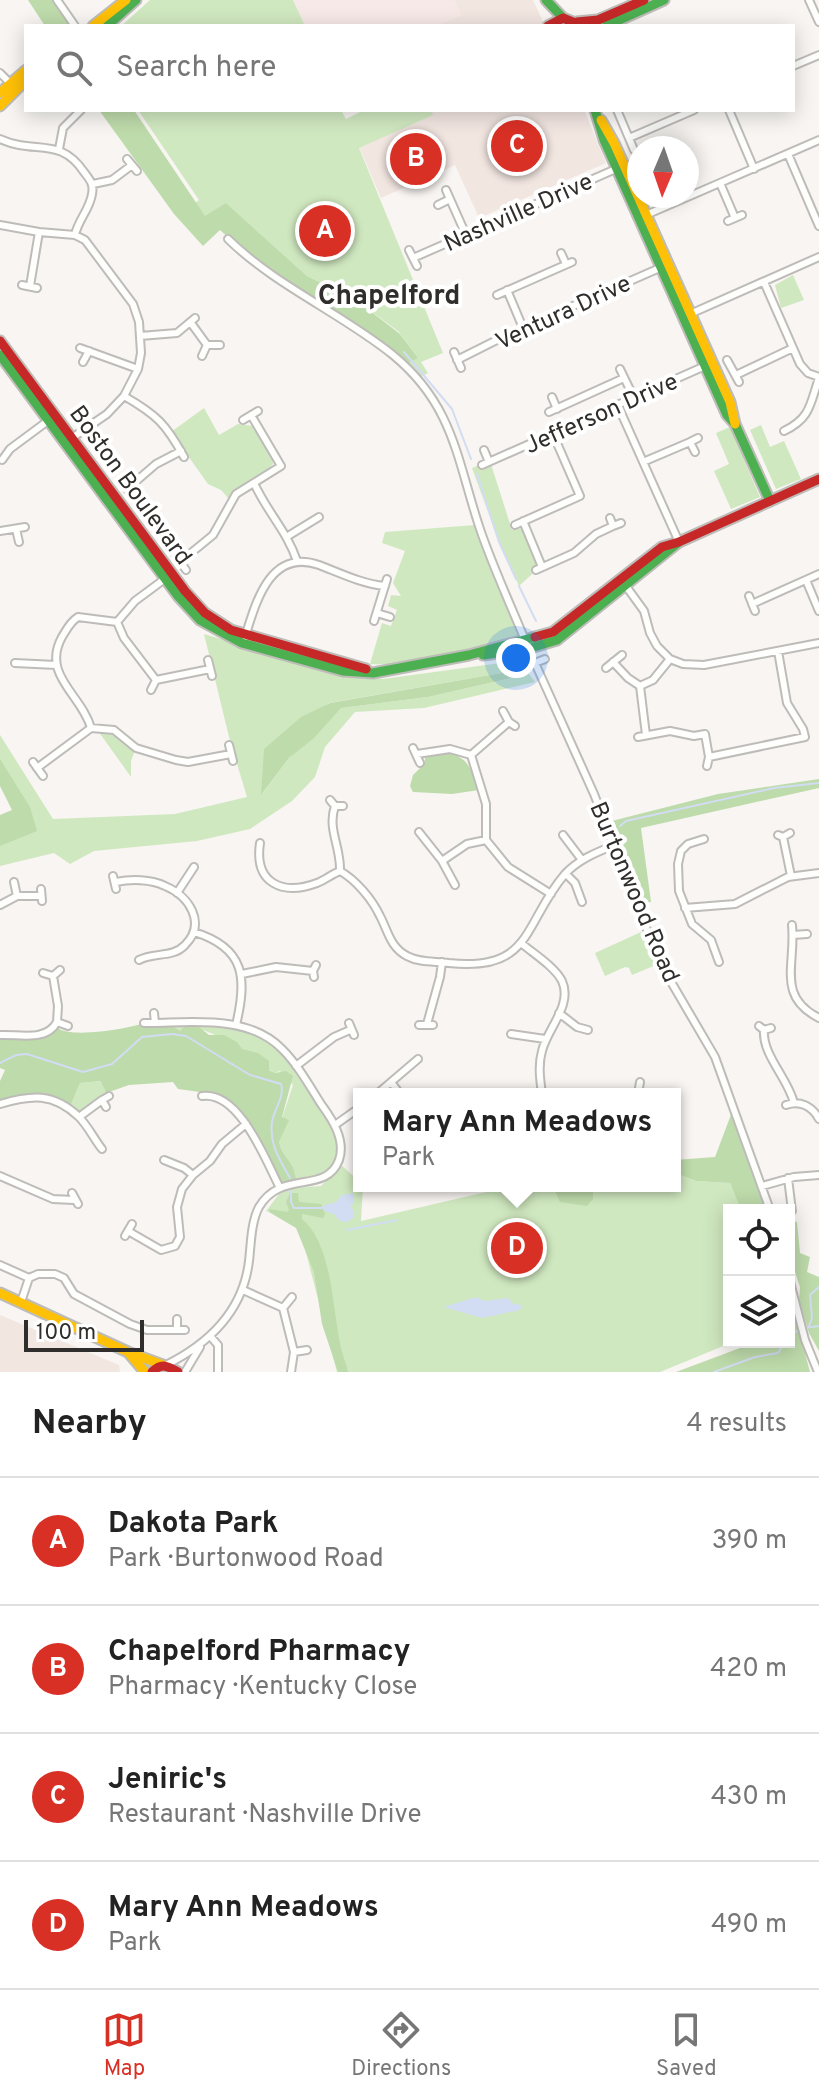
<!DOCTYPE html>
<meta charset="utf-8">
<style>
:root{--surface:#fff;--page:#f2f2f2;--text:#222;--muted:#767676;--line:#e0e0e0;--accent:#d93025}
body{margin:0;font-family:Overpass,sans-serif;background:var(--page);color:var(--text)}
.controls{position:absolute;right:24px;bottom:24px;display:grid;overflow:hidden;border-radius:0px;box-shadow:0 4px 20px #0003}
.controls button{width:72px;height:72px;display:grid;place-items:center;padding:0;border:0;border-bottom:2px solid var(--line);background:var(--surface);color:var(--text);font:40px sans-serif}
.compass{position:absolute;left:627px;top:136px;width:72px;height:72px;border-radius:50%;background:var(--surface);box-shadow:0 4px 20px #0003;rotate:182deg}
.scale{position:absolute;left:24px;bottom:20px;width:120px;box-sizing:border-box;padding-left:8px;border:4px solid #2f2e2c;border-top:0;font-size:22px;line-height:28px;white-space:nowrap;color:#2f2e2c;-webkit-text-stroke:6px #fff;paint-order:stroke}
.you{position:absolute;left:516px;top:658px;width:28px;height:28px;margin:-20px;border:6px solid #fff;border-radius:50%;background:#1a73e8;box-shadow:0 0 0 12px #1a73e833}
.badge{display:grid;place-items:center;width:52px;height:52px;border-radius:50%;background:var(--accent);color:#fff;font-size:26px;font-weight:700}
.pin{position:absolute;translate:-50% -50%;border:4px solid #fff;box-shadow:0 2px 8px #0006}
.popup{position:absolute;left:353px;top:1088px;width:328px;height:104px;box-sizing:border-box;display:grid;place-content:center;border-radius:0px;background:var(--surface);filter:drop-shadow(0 2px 6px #0005);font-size:26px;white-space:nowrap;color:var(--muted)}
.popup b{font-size:30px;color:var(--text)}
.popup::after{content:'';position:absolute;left:50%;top:100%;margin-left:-16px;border:16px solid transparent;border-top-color:var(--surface)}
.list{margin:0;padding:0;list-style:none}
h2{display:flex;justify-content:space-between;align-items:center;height:104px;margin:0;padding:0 32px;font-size:34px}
h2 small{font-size:26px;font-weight:400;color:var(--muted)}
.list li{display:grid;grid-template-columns:52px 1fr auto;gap:24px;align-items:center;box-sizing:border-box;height:128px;padding:0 32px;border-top:2px solid var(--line)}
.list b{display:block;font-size:30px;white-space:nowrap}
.list p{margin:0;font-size:26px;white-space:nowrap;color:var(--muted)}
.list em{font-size:26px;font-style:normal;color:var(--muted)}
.icon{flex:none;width:44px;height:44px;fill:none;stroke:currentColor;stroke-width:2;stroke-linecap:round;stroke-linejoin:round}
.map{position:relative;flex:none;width:819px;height:1372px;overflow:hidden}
.search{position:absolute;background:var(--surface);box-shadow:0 4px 20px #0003;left:24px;right:24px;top:24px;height:88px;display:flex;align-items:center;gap:20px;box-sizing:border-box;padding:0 28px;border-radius:0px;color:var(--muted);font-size:30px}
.sheet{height:616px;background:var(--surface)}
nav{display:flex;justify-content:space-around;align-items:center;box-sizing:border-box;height:112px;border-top:2px solid var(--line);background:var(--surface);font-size:22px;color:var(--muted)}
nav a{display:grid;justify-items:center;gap:4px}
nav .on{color:var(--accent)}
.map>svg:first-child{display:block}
.commercial{fill:#f2e6e1}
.education{fill:#f7e9e7}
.green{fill:#d0e8c0}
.forest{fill:#bedbab}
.water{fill:#d2dcf3}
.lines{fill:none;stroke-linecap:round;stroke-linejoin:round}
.stream{stroke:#d2dcf3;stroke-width:2}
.street-casing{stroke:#bebcb9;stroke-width:10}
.fast-casing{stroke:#bebcb9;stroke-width:13}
.slow-casing{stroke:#bebcb9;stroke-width:13}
.jam-casing{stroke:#bebcb9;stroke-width:13}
.street{stroke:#fefefd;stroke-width:6}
.fast{stroke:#4caf50;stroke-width:9}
.slow{stroke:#ffc107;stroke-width:9}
.jam{stroke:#c62828;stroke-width:9}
.labels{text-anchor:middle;stroke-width:8;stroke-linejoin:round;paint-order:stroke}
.street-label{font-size:24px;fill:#2f2e2c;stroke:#fff}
.quarter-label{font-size:28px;font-weight:bold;fill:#2f2e2c;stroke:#fff}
</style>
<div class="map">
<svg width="819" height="1372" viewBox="0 0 819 1372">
<rect width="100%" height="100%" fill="#f8f5f2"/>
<path class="commercial" d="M454,0H533L545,26H435L461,15Z
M431,110H584L606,163L479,218L455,165L381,198L359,147L432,115Z
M0,1315L119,1365L120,1372H0Z"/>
<path class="education" d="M293,0H454L461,15L435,26H305Z"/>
<path class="green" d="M150,0H293L305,26H121Z
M138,110H341L346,119L364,110H431L433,115L359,148L443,353L421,362L428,373L417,379L404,366L418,358L399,332L356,300L307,276L227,204L205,217L195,203L199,200Z
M793,275L804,300L781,308L775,285Z
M204,408L219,435L238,424L253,426L272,458L273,464C260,478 241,484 228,498L221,490L208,484L171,432Z
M761,425L770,447L784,441L801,479L776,489L750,430Z
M730,427L760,497L731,509L714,471L729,464L716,433Z
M490,461L512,530L525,528L540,567L519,586L499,542L472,468Z
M475,525L519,638C471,648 418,667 370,664L382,623L391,626L397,610L388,606L391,595L401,596L393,583L405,551L382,543L385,532Z
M204,634L356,678L383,679L508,662L524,669L329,703L265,749L262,794L289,758L341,708L428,697L529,674L535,682L424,708L355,712L325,747L315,777L292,801L250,829L197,841L94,851L70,864L54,853L0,866V831L27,823L0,781V735L53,819L175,814L247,797L230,741Z
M96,728L113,729L136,748L131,761V777Z
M641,932L656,965L632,975L629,968L625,967L605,976L595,953Z
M166,1021C197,1022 234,1020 263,1035C282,1045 301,1073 312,1090C336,1127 364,1171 300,1183C293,1177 296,1172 292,1165C286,1155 282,1154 279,1142L288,1120L282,1118L293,1085L280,1071L275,1073C263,1067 255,1058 244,1051C230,1041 201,1027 185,1025L180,1031Z
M102,1081L107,1097L79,1117L69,1109L80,1083Z
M341,1165L359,1181V1186H363L361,1221L512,1186H675V1173L696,1181L730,1183L741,1210H729V1342H733L660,1372H337L298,1222L266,1211L283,1189L321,1186Z"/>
<path class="forest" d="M28,0H55L71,26H45Z
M99,110H134L205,216L226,203L307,276L356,300L400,334L418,358L404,366L394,356L258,264L220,230L203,246L174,214Z
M524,669L529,674L428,697L341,708L314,738L289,758L261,795L264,749L301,717L330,703Z
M447,753C470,757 471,771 479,790L452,794L413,792L410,786L413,775L424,764L426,754Z
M0,759L30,807L37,831L0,846V815L12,810L0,786Z
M819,779V788L641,828L651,902L635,905L604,823L718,794Z
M151,1021H166L180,1031L185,1025L199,1027L209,1035H224L237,1042L242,1049L258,1053L269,1061V1070L275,1073L286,1071L293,1076L282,1117L289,1120L279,1142C282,1154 286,1155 292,1165C296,1172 293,1176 300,1183L279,1186C262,1160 248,1119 222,1100C210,1092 192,1091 178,1089L173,1082L129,1085L106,1093L101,1081L80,1083L69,1109L42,1096L0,1104V1081L5,1070L0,1068V1037L30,1039L58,1028C71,1039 134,1028 151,1021Z
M732,1112L767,1210H741L730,1183L696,1181L675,1173V1160L715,1157Z
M580,1186H593V1199L587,1206L560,1202L555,1191Z
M290,1193H298L299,1202L321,1204L325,1214L323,1218L302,1214V1219C333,1245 332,1309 341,1348C343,1356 346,1363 348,1372H338L322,1324L314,1272L296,1228L269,1212L270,1209L287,1212L289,1210L286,1202Z
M789,1221L797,1222L800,1253L810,1257L807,1272L819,1277V1351L809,1333L799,1300L800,1287L789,1254Z
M789,1292L810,1372H676L740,1348L746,1342H789Z"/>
<path class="water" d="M354,1193V1203L350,1206L353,1210V1218L347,1222L340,1221L334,1214L325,1211L322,1206L336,1202L342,1195Z
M476,1297L485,1301L508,1298L513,1304L522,1305L520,1310L482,1318L444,1307Z"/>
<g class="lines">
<path class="stream" d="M404,352L452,409L471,459
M477,474L499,542L516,579
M519,586L536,621
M620,826L626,821L774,788L819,783
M0,1063L16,1055L27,1054L83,1072L112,1064L142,1037L172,1034L186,1036L250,1075L281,1084C285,1097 274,1109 272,1122C269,1145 280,1160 290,1178
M291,1190V1202L294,1208H324
M347,1230L397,1220
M809,1326L812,1318L810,1295L819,1287
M805,1328L819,1326
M789,1336L799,1330
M714,1372L755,1357L778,1353L785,1342"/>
<g class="street-casing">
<path id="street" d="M57,0L75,26
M809,0L819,22
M793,66L819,55
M0,73L13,86
M617,110L634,150
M729,110L754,169
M629,138L694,110
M0,139C35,155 60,136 84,172C90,180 94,184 92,194C90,209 78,220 75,235
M59,149L63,128L81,110
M788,154L819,226
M127,159L137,171
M720,183L735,218
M93,184L112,180L132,165
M446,190L466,235
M438,205L450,199
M646,215L819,140
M728,221L742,215
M0,225L39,232L75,235L85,240L133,304L139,322L141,353L138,369L124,396L107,414L69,440
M228,239C276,286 341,313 393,355C455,406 457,462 481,532C494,569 510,604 525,640
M409,250L417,266
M561,253L566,264
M413,258L618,168
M764,282L800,364L808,373L819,377
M22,285L37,288
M30,286L39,232
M507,290L523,328
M497,295L572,262
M690,314L819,257
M191,323L207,345
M140,336L177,333L195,318
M80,348L138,369
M454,352L461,368
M202,356L207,345H220
M457,360L509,334L662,267
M727,360L739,382
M83,362L89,351
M620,369L634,398
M736,375L793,348
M124,396C157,415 166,424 184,457
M552,397L557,409
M618,406L679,542
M549,412L624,378
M243,420L258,411
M784,431C811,418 810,404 819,378
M484,450L489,462
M695,452L690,442L698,438
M2,460L10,449L49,420
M643,462L690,442
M482,465L705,366
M121,480L133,497
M254,483C267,512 287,531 297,561
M127,489L156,464L181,451
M610,518L613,526L621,523
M523,521L542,567
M515,525L580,496L553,434
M16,529L19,542
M0,531L25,527
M288,536L319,517
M175,554L186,570
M180,562L213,535L236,494L281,466L251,415
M536,570L574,553L596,534L613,526
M806,580L819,611
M623,582L644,611L650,633L657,646L670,659L683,664L704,665L819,643
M749,596L755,611
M752,604L819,574
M377,613L390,617
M374,621L387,579
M117,622L78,617C70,622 67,629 62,637C41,675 82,695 91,728L114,730L136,748L176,760L188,762L231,754
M245,637C256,602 270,548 319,565C340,573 362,584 385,586
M208,660L212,676
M613,662L628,678L640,686
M15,663L56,665
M535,663L594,794L660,963L715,1057L770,1210
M527,666L545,659
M606,668L622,655
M156,680L124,638L117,622L135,601L166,578
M151,690L156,680L210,669
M503,711L509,722L515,726
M646,735L640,686L653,680L670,659
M638,737L670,731L694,736L705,734L709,757L707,766
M229,745L233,761
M413,748L420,763
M417,754L450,749L471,755L509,722
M471,755L486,804V840L508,867L551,894
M709,757L805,737L803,729L787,703L778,651
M33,762L43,776
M37,768L91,728
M330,800L335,806H343
M419,832L442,861L455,885
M563,835L582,860
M778,835L783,837L790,833
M783,837L791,876
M704,839L688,844L681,851L678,864L679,891L692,924L711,940L719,962
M260,843C254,883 282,896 317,883C325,880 332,874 340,871C341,847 327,829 335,806
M442,861L467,844L486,840
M340,871C356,880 372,899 380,916C388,931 390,947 407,956C420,963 435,961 449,963C533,972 523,923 565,874C578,860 595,853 612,846
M566,874L575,883L582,902
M113,876L116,889
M14,882L17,896H40
M116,882C131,879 151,879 165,886C189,896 207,923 185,945C173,958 154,952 139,960
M41,889L42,901
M177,893L194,867
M0,905L17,896
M685,908L735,904L788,877L819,873
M792,925C796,965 776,996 819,1018
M194,932C246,948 247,979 236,1025
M793,935L807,934
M521,943C534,954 555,967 562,981C573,1005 547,1029 542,1051C538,1065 540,1079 542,1094
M43,973L53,976L60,970
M242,974L276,967L313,971
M53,976L58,1006L57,1022L68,1026
M314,977L313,971L316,965
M559,1013L577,1027L588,1030
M144,1023H155L154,1013
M155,1023C197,1022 250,1016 282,1049C298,1065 309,1085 321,1104C332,1119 346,1140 339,1160C326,1195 281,1169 259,1207C251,1222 251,1244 249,1261C243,1311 210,1343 166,1365
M349,1023L354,1035
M427,1024L440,977L442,962
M419,1025H433
M759,1026L764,1030L771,1028
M764,1030C762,1055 788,1078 794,1103
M511,1034L545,1039
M0,1035C20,1034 46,1042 57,1022
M296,1066L334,1037L350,1030
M391,1082L400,1094
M377,1094L418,1059
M638,1094L640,1082
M202,1096C239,1090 266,1161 279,1186
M0,1104C31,1095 53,1092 79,1117C88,1126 94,1139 102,1149
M786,1105C800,1100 812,1106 819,1119
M106,1107L102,1100L109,1096
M79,1117L102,1100
M335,1125L359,1108
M164,1160L184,1168L193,1175
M0,1176L53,1199L74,1200
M788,1178L792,1211
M762,1186L794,1177L819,1175
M72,1193L78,1204
M128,1231L161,1250L175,1246L180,1237L177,1207L182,1189L193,1175L210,1161L222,1144L246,1124
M125,1236L132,1224
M0,1265L29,1278
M789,1278L805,1340L818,1372
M243,1290L283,1308L294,1352L291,1372
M21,1302L29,1278L38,1274H55L64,1278L74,1294L130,1324L147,1330H177
M283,1308L292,1297
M177,1319V1330H185
M210,1336L218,1345V1372
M294,1352L307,1350
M185,1372L200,1347"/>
</g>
<g class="fast-casing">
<path id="fast" d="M546,0L563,18
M107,26L136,0
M606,26L664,0
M595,110L604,140L727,415L735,424L770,501
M0,355L178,596L200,620L242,643L343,671L373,673L469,655L535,637
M483,655L527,649L557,640L679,542"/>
</g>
<g class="slow-casing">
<path id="slow" d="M93,26L126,0
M0,93L26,70
M0,106L26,80
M601,120L614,143L730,402L735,424
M0,1293L128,1352L163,1365
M128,1352L145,1372"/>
</g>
<g class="jam-casing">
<path id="jam" d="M577,22L598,20L644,0
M548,26L563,18L580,25
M0,341L185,591L205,613L231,630L366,669
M535,637L553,632L662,547L679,542L819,479
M152,1372C162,1362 167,1366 178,1372"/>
</g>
<use href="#street" class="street"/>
<use href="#fast" class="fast"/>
<use href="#slow" class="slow"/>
<use href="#jam" class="jam"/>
</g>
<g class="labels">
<g class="street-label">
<text transform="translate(518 212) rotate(-24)" y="8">Nashville Drive</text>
<text transform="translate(563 312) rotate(-25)" y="8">Ventura Drive</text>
<text transform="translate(601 413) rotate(-24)" y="8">Jefferson Drive</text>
<text transform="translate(131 485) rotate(54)" y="8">Boston Boulevard</text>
<text transform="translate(635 892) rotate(67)" y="8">Burtonwood Road</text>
</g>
<g class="quarter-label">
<text x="389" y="304">Chapelford</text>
</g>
</g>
</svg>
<div class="controls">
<button><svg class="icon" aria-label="locate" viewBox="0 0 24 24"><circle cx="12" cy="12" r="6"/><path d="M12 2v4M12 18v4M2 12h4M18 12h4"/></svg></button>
<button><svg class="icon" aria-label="layers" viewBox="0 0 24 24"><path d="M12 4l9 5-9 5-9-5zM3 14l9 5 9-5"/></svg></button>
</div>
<svg class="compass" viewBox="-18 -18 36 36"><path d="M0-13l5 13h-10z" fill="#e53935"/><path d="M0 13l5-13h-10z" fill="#767676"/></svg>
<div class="scale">100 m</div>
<div class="you"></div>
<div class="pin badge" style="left:325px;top:231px">A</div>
<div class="pin badge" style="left:416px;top:159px">B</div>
<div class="pin badge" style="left:517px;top:146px">C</div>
<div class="pin badge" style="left:517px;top:1248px">D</div>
<div class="popup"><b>Mary Ann Meadows</b>Park</div>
<div class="search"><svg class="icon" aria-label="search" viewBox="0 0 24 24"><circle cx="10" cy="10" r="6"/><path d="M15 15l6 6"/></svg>Search here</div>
</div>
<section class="sheet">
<h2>Nearby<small>4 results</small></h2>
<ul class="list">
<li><span class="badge">A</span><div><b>Dakota Park</b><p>Park · Burtonwood Road</p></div><em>390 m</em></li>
<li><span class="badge">B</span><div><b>Chapelford Pharmacy</b><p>Pharmacy · Kentucky Close</p></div><em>420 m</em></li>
<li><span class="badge">C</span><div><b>Jeniric's</b><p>Restaurant · Nashville Drive</p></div><em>430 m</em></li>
<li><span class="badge">D</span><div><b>Mary Ann Meadows</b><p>Park</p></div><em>490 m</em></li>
</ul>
</section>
<nav>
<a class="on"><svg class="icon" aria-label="map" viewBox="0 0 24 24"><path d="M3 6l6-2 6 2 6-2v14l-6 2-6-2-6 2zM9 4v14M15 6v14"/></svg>Map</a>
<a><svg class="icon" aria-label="directions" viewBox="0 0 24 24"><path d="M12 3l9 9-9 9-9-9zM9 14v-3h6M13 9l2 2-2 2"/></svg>Directions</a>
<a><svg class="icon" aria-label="saved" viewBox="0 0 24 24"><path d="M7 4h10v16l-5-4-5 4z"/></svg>Saved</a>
</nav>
